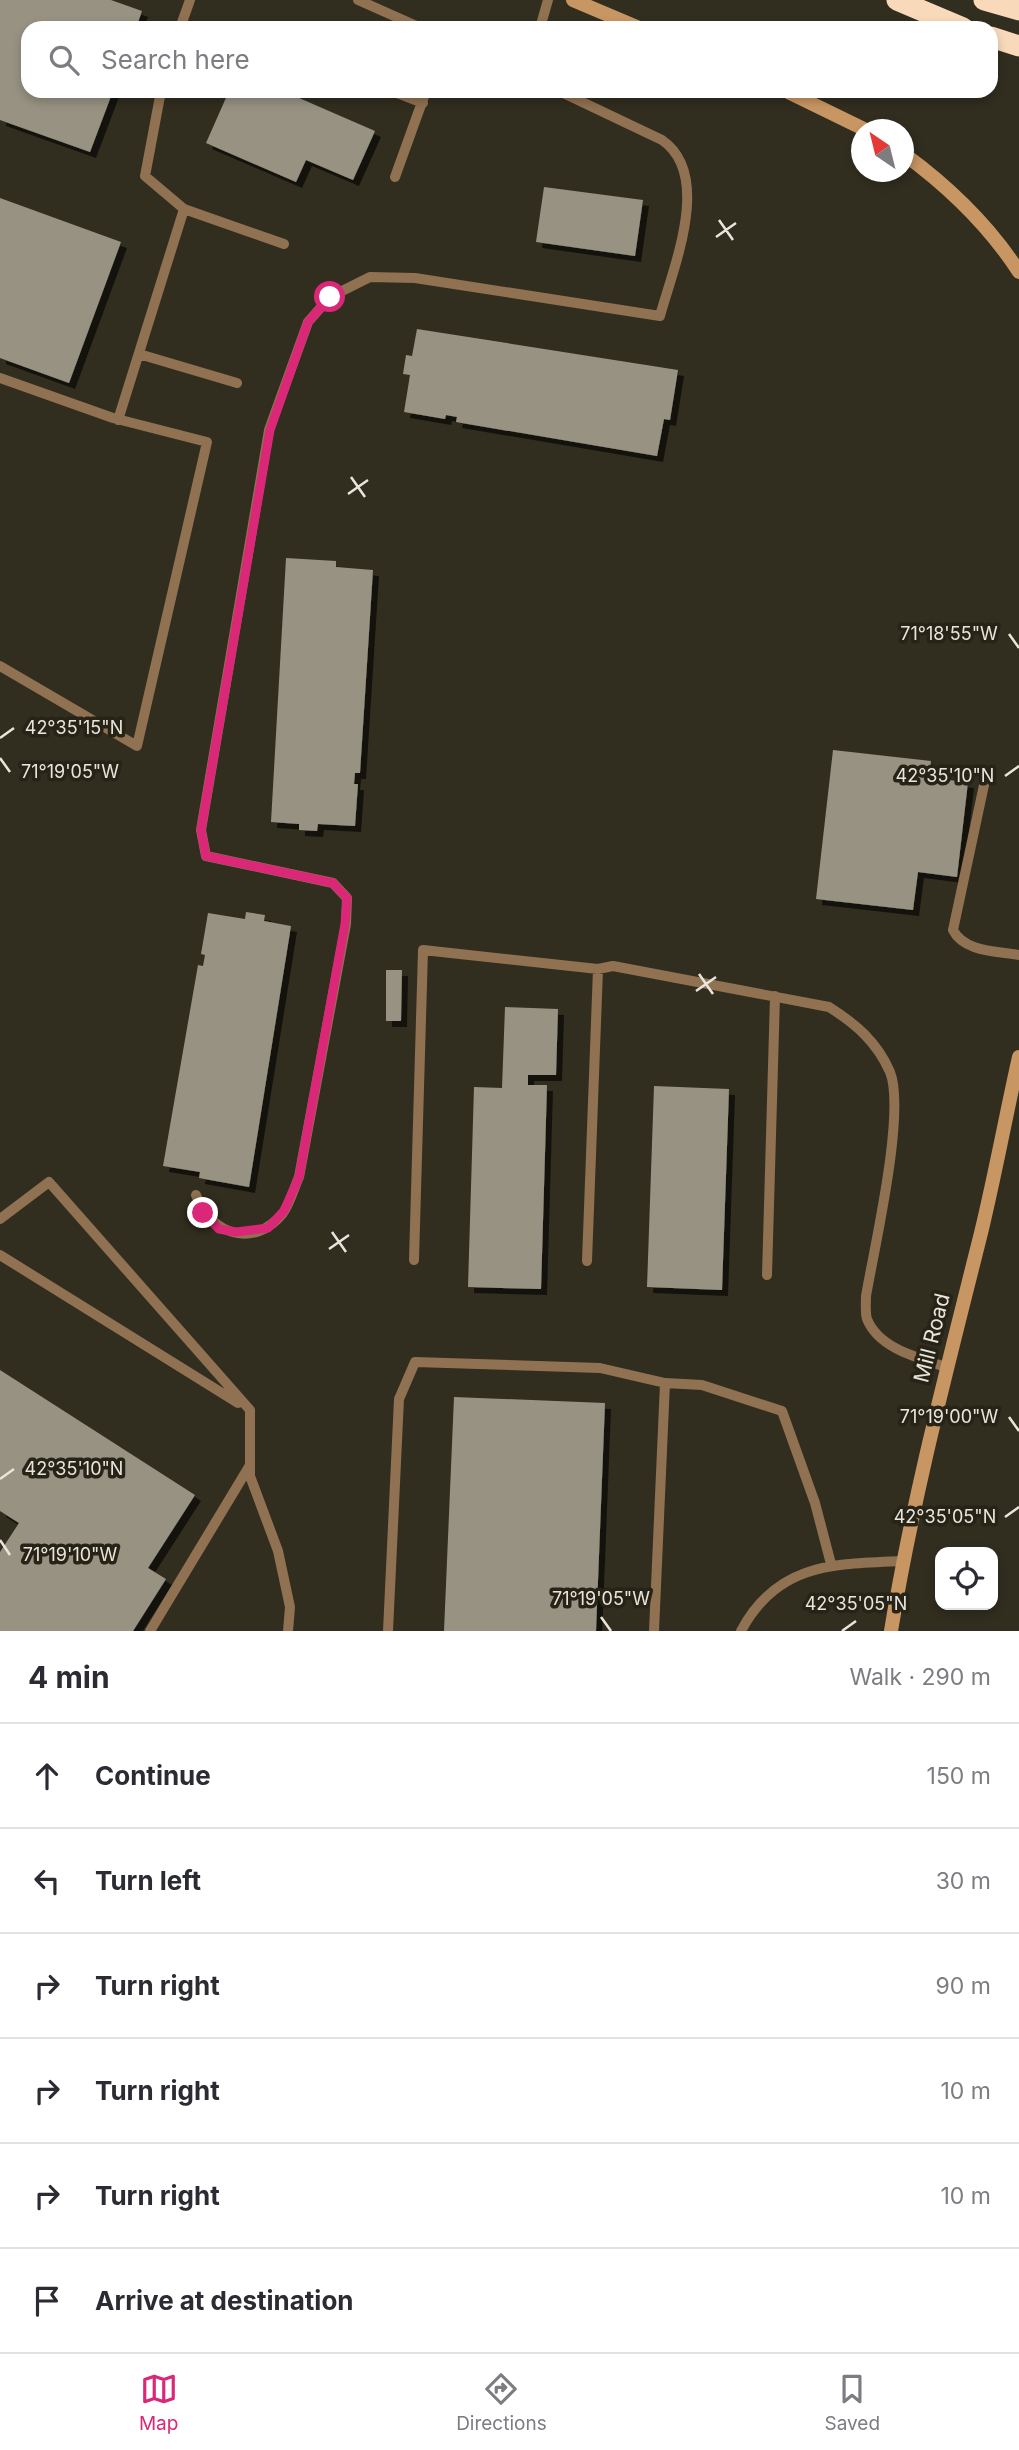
<!DOCTYPE html>
<meta charset="utf-8">
<style>
:root{--surface:#fff;--page:#f7f7f7;--text:#2b2b33;--muted:#7c7c81;--line:#e1e1e2;--accent:#db2777}
body{margin:0;font-family:Inter,sans-serif;background:var(--page);color:var(--text)}
.controls{position:absolute;right:21px;bottom:21px;display:grid;overflow:hidden;border-radius:14px;box-shadow:0 4px 10px #0003}
.controls button{width:63px;height:63px;display:grid;place-items:center;padding:0;border:0;border-bottom:2px solid var(--line);background:var(--surface);color:var(--text);font:35px sans-serif}
.compass{position:absolute;left:851px;top:119px;width:63px;height:63px;border-radius:50%;background:var(--surface);box-shadow:0 4px 10px #0003;rotate:325deg}
.stop{position:absolute;width:21px;height:21px;margin:-16px;border:5px solid #db2777;border-radius:50%;background:#fff}
.stop.end{background:#db2777;border-color:#fff;box-shadow:0 2px 7px #0008}
.list{margin:0;padding:0;list-style:none}
h2{display:flex;justify-content:space-between;align-items:center;height:91px;margin:0;padding:0 28px;font-size:30px}
h2 small{font-size:23px;font-weight:400;color:var(--muted)}
.list li{display:grid;grid-template-columns:46px 1fr auto;gap:21px;align-items:center;box-sizing:border-box;height:105px;padding:0 28px;border-top:2px solid var(--line)}
.list b{display:block;font-size:26px;white-space:nowrap}
.list em{font-size:23px;font-style:normal;color:var(--muted)}
.icon{flex:none;width:38px;height:38px;fill:none;stroke:currentColor;stroke-width:2;stroke-linecap:round;stroke-linejoin:round}
.map{position:relative;flex:none;width:1019px;height:1631px;overflow:hidden}
.search{position:absolute;background:var(--surface);box-shadow:0 4px 10px #0003;left:21px;right:21px;top:21px;height:77px;display:flex;align-items:center;gap:18px;box-sizing:border-box;padding:0 24px;border-radius:21px;color:var(--muted);font-size:26px}
.sheet{height:721px;background:var(--surface)}
nav{display:flex;justify-content:space-around;align-items:center;box-sizing:border-box;height:98px;border-top:2px solid var(--line);background:var(--surface);font-size:19px;color:var(--muted)}
nav a{display:grid;justify-items:center;gap:4px}
nav .on{color:var(--accent)}
.map>svg:first-child{display:block}
.building{fill:#979282;filter:url(#shadow)}
.lines{fill:none;stroke-linecap:round;stroke-linejoin:round}
.service{stroke:#907151;stroke-width:10}
.secondary{stroke:#c89663;stroke-width:14}
.motorway{stroke:#f8d9ba;stroke-width:21}
.route{stroke:#db2777;stroke-width:9}
.ticks{fill:none;stroke:#e8e5dd;stroke-width:2.5}
.labels{text-anchor:middle;stroke-width:7;stroke-linejoin:round;paint-order:stroke}
.street-label{font-size:21px;fill:#e8e5dd;stroke:#272316}
.ticks-label{font-size:18px;text-anchor:middle;fill:#e8e5dd;stroke:#272316;stroke-width:7;stroke-linejoin:round;paint-order:stroke}
</style>
<div class="map">
<svg width="1019" height="1631" viewBox="0 0 1019 1631">
<defs>
<filter id="shadow"><feDropShadow dx="6" dy="6" stdDeviation="0" flood-color="#0009"/></filter>
</defs>
<rect width="100%" height="100%" fill="#312d1f"/>
<path class="building" d="M0,0H111L142,11L136,28H28V91H113L90,152L0,120Z
M229,91H283L375,131L353,180L306,160L296,182L206,143Z
M544,187L643,200L635,256L536,242Z
M0,198L121,242L69,383L0,358Z
M417,329L678,370L670,420L664,419L657,456L456,422L457,417L446,415L445,419L404,412L410,375L403,374L406,355L412,356Z
M286,558L336,561V567L373,570L360,773H355L354,784H358L355,826L318,824L317,831L299,830V824L271,822Z
M833,750L931,761L929,778L968,782L957,877L918,872L913,910L816,899Z
M246,912L265,915L264,921L291,926L249,1187L199,1178L200,1172L163,1166L198,965L203,966L205,955L201,954L208,913L245,919Z
M386,970H402L401,1021H386Z
M505,1007L558,1009L556,1075H528V1085H547L541,1289L468,1287L474,1087L502,1088Z
M654,1086L729,1089L722,1290L647,1287Z
M0,1370L195,1495L148,1568L166,1579L133,1631H0V1552L19,1523L0,1511Z
M454,1397L605,1403L596,1631H444Z"/>
<g class="lines">
<path class="service" d="M358,0L421,28
M180,28L190,0
M540,28L548,0
M161,91L145,176L184,209
M392,91L423,103
M395,177L426,91
M139,354L237,383
M0,378L113,418L207,442L137,746L0,666
M118,420L184,209L284,244
M984,785L953,930C964,952 997,951 1019,955
M196,1195C211,1235 254,1249 283,1213C290,1203 294,1188 299,1177L346,924L347,898L333,883L206,856L201,830L269,430L308,322L330,297L370,277L415,278L660,316C673,268 713,175 662,140L559,91
M0,1219L49,1182L250,1410V1476L278,1551L290,1607L288,1631
M0,1255L238,1403
M414,1260L423,950L598,969L613,966L829,1007C856,1024 877,1042 890,1072C906,1112 874,1249 866,1296C866,1303 865,1313 867,1319C879,1349 919,1358 946,1367
M587,1261L598,969
M767,1275L775,996
M665,1383L702,1385L782,1411L815,1503L831,1564
M150,1631L250,1465
M388,1631L399,1399L415,1362L600,1368L665,1383L654,1631
M741,1631C778,1562 835,1564 903,1561"/>
<path class="secondary" d="M573,0L639,28
M786,91L866,130
M904,154C949,187 988,224 1019,272
M891,1631C913,1497 948,1365 981,1233C995,1175 1006,1115 1019,1057"/>
<path class="motorway" d="M897,0L963,28
M984,0L1019,10
M991,37L1019,46"/>
</g>
<g class="lines">
<path class="route" d="M203,1213L219,1229L236,1232L268,1228L284,1211L299,1177L345,924L347,898L333,883L206,856L201,830L270,430L308,322L330,297"/>
</g>
<path class="ticks" d="M719,220L733,240M716,237L736,223M351,477L365,497M348,494L368,480M1009,634L1019,648M0,738L14,728M0,758L10,772M1005,776L1019,766M699,974L713,994M696,991L716,977M332,1232L346,1252M329,1249L349,1235M1009,1417L1019,1431M0,1479L14,1469M1005,1517L1019,1507M0,1540L10,1555M601,1617L611,1631M842,1631L856,1621"/>
<g class="labels">
<g class="street-label">
<text transform="translate(932 1338) rotate(-76)" y="7">Mill Road</text>
</g>
</g>
<g class="ticks-label">
<text x="949" y="640">71°18'55"W</text>
<text x="74" y="734">42°35'15"N</text>
<text x="70" y="778">71°19'05"W</text>
<text x="945" y="782">42°35'10"N</text>
<text x="949" y="1423">71°19'00"W</text>
<text x="74" y="1475">42°35'10"N</text>
<text x="945" y="1523">42°35'05"N</text>
<text x="70" y="1561">71°19'10"W</text>
<text x="601" y="1605">71°19'05"W</text>
<text x="856" y="1610">42°35'05"N</text>
</g>
</svg>
<div class="controls">
<button><svg class="icon" aria-label="locate" viewBox="0 0 24 24"><circle cx="12" cy="12" r="6"/><path d="M12 2v4M12 18v4M2 12h4M18 12h4"/></svg></button>
</div>
<svg class="compass" viewBox="-18 -18 36 36"><path d="M0-13l5 13h-10z" fill="#e53935"/><path d="M0 13l5-13h-10z" fill="#7c7c81"/></svg>
<div class="stop" style="left:330px;top:297px"></div>
<div class="stop end" style="left:203px;top:1213px"></div>
<div class="search"><svg class="icon" aria-label="search" viewBox="0 0 24 24"><circle cx="10" cy="10" r="6"/><path d="M15 15l6 6"/></svg>Search here</div>
</div>
<section class="sheet">
<h2>4 min<small>Walk · 290 m</small></h2>
<ul class="list">
<li><svg class="icon" aria-label="ahead" viewBox="0 0 24 24"><path d="M12 20V5M6 11l6-6 6 6"/></svg><div><b>Continue</b></div><em>150 m</em></li>
<li><svg class="icon" aria-label="left" viewBox="0 0 24 24"><path d="M17 20v-9H6M10 6l-5 5 5 5"/></svg><div><b>Turn left</b></div><em>30 m</em></li>
<li><svg class="icon" aria-label="right" viewBox="0 0 24 24"><path d="M7 20v-9h11M14 6l5 5-5 5"/></svg><div><b>Turn right</b></div><em>90 m</em></li>
<li><svg class="icon" aria-label="right" viewBox="0 0 24 24"><path d="M7 20v-9h11M14 6l5 5-5 5"/></svg><div><b>Turn right</b></div><em>10 m</em></li>
<li><svg class="icon" aria-label="right" viewBox="0 0 24 24"><path d="M7 20v-9h11M14 6l5 5-5 5"/></svg><div><b>Turn right</b></div><em>10 m</em></li>
<li><svg class="icon" aria-label="arrive" viewBox="0 0 24 24"><path d="M6 21V4h12l-3 4 3 4H6"/></svg><div><b>Arrive at destination</b></div></li>
</ul>
</section>
<nav>
<a class="on"><svg class="icon" aria-label="map" viewBox="0 0 24 24"><path d="M3 6l6-2 6 2 6-2v14l-6 2-6-2-6 2zM9 4v14M15 6v14"/></svg>Map</a>
<a><svg class="icon" aria-label="directions" viewBox="0 0 24 24"><path d="M12 3l9 9-9 9-9-9zM9 14v-3h6M13 9l2 2-2 2"/></svg>Directions</a>
<a><svg class="icon" aria-label="saved" viewBox="0 0 24 24"><path d="M7 4h10v16l-5-4-5 4z"/></svg>Saved</a>
</nav>
